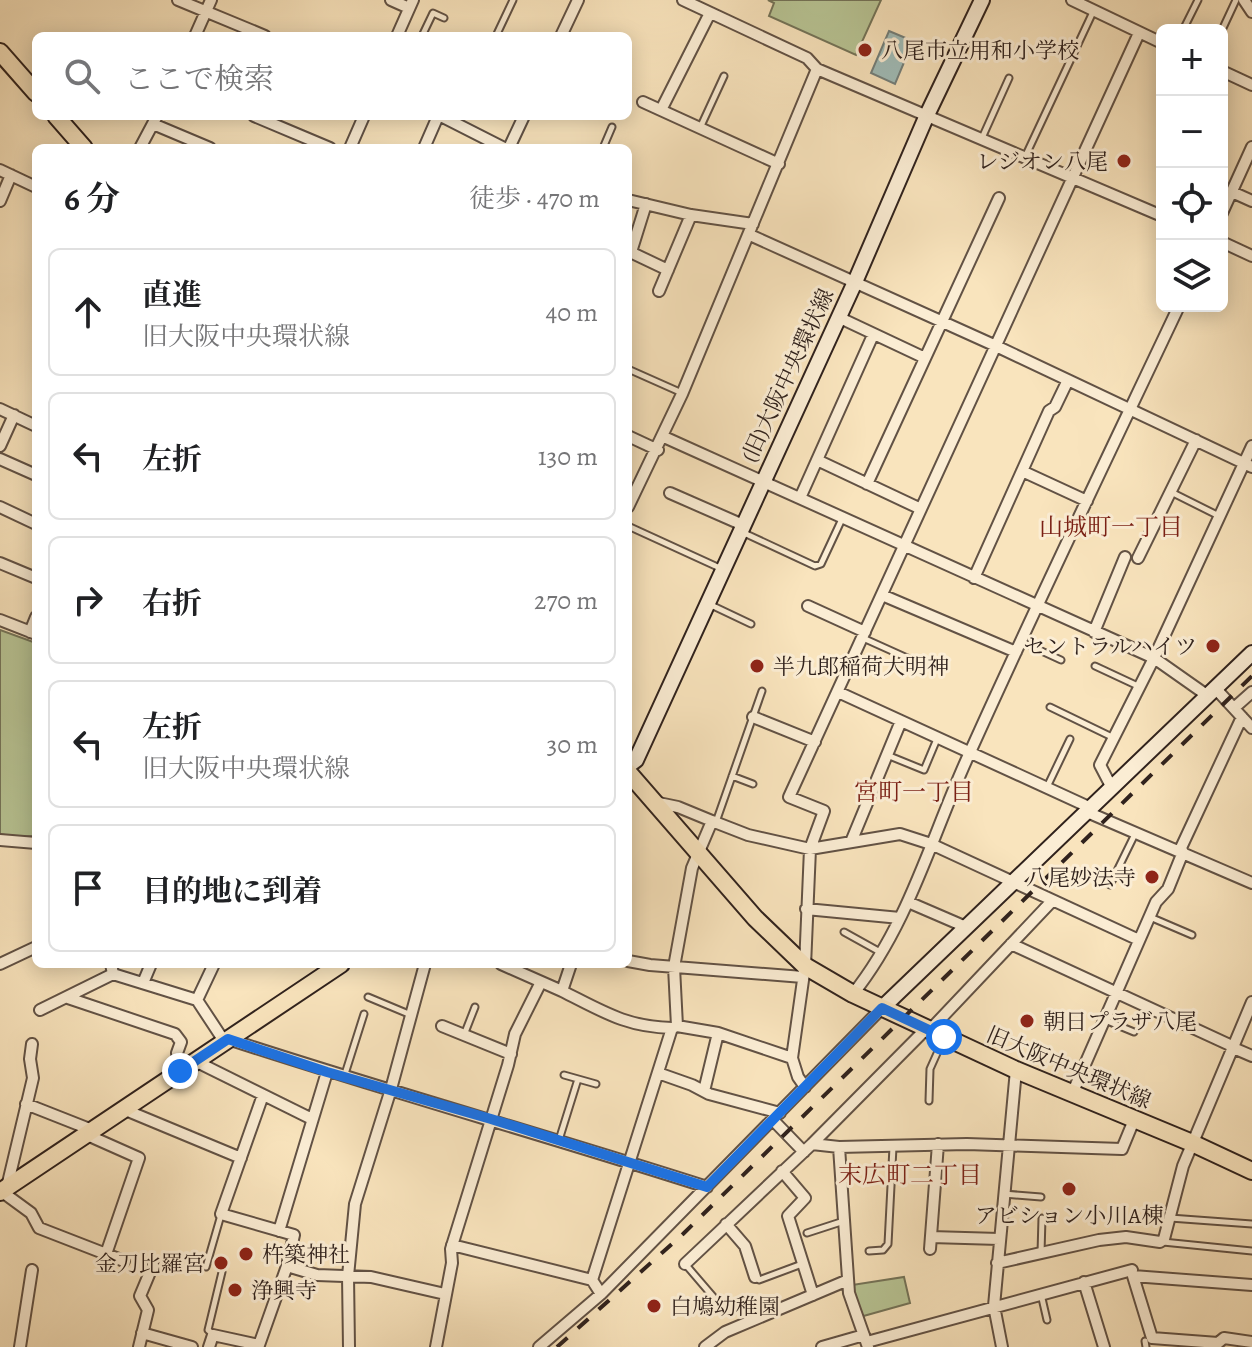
<!DOCTYPE html>
<html lang="ja">
<meta charset="utf-8">
<style>
:root{--surface:#fff;--page:#f6f6f6;--text:#202124;--muted:#757577;--line:#e0e0e0}
body{margin:0;font-family:Alegreya,"Noto Serif JP",serif;background:var(--page);color:var(--text)}
.controls{position:absolute;right:24px;top:24px;display:grid;overflow:hidden;border-radius:12px;box-shadow:0 4px 20px #0003}
.controls button{width:72px;height:72px;display:grid;place-items:center;padding:0;border:0;border-bottom:2px solid var(--line);background:var(--surface);color:var(--text);font:40px sans-serif}
.stop{position:absolute;width:24px;height:24px;margin:-18px;border:6px solid #1a73e8;border-radius:50%;background:#fff}
.stop.end{background:#1a73e8;border-color:#fff;box-shadow:0 2px 8px #0008}
.list{margin:0;padding:0;list-style:none}
h2{display:flex;justify-content:space-between;align-items:center;height:104px;margin:0;padding:0 32px;font-size:34px}
h2 small{font-size:26px;font-weight:400;color:var(--muted)}
.list li{display:grid;grid-template-columns:52px 1fr auto;gap:24px;align-items:center;box-sizing:border-box;height:128px;margin:0 16px 16px;padding:0 16px;border:2px solid var(--line);border-radius:12px}
.list b{display:block;font-size:30px;white-space:nowrap}
.list p{margin:0;font-size:26px;white-space:nowrap;color:var(--muted)}
.list em{font-size:26px;font-style:normal;color:var(--muted)}
.icon{flex:none;width:44px;height:44px;fill:none;stroke:currentColor;stroke-width:2;stroke-linecap:round;stroke-linejoin:round}
.map{position:relative;flex:none;width:1252px;height:1347px;overflow:hidden}
.search{position:absolute;background:var(--surface);box-shadow:0 4px 20px #0003;left:32px;top:32px;width:600px;height:88px;display:flex;align-items:center;gap:20px;box-sizing:border-box;padding:0 28px;border-radius:12px;color:var(--muted);font-size:30px}
.panel{position:absolute;background:var(--surface);box-shadow:0 4px 20px #0003;left:32px;top:144px;width:600px;height:824px;border-radius:12px}
.map>svg:first-child{display:block}
.green{fill:#b8c595;stroke:#747459;stroke-width:2}
.water{fill:#a0bdb9;stroke:#737f7b;stroke-width:2}
.lines{fill:none;stroke-linecap:round;stroke-linejoin:round}
.lane-casing{stroke:#625245;stroke-width:9}
.street-casing{stroke:#625245;stroke-width:14}
.secondary-casing{stroke:#30221d;stroke-width:18}
.primary-casing{stroke:#30221d;stroke-width:20}
.lane{stroke:#fbedd4;stroke-width:5}
.street{stroke:#fbedd4;stroke-width:10}
.secondary{stroke:#fbedd4;stroke-width:14}
.primary{stroke:#f9e4bd;stroke-width:16}
.rail{stroke:#30221d;stroke-width:4;stroke-dasharray:14 14;stroke-linecap:butt}
.route{stroke:#1a73e8;stroke-width:10}
.poi-dot{fill:#8f2418;stroke:#fbedd4;stroke-width:3}
.labels{text-anchor:middle;stroke-width:6;stroke-linejoin:round;paint-order:stroke}
.poi-label{font-size:22px;fill:#30221d;stroke:#fbedd4;text-anchor:start}
.street-label{font-size:22px;fill:#30221d;stroke:#fbedd4}
.neighbourhood-label{font-size:24px;fill:#7a1f14;stroke:#fbedd4}
</style>
<div class="map">
<svg width="1252" height="1347" viewBox="0 0 1252 1347">
<rect width="100%" height="100%" fill="#f9e4bd"/>
<filter id="stains"><feTurbulence type="fractalNoise" baseFrequency=".0025" numOctaves="4"/><feColorMatrix values="0 0 0 0 .2 0 0 0 0 .09 0 0 0 0 .02 0 0 0 .5 -.17"/></filter>
<radialGradient id="worn" r=".72"><stop offset=".6" stop-color="#630" stop-opacity="0"/><stop offset="1" stop-color="#630" stop-opacity=".3"/></radialGradient>
<path class="green" d="M768,0H881L856,55L769,16L774,3Z
M0,630L36,643V836L15,837L0,834Z
M904,1277L910,1303L860,1317L852,1285Z"/>
<path class="water" d="M889,31L913,41L895,84L871,73Z"/>
<g class="lines">
<g class="lane-casing">
<path id="lane" d="M1183,30L1198,0
M1222,30L1236,0
M422,36L433,13L444,18
M496,36L513,0
M700,128L724,76
M982,138L1009,78
M603,148L612,127
M1025,157L1093,12
M628,369L682,393
M1171,492L1219,516
M628,526L722,569
M744,533L815,566L821,564L842,519
M711,605L751,624
M863,638L914,661
M1022,642L1061,660
M1095,666L1140,687
M1050,707L1114,738
M887,755L924,770L937,739
M732,776L753,784
M1047,787L1070,739
M716,822L762,691
M1110,885L1136,832
M1150,917L1192,935
M844,932L880,952
M368,997L411,1015
M1105,1020L1134,1032
M464,1035L475,1007
M345,1074L364,1014
M564,1075L596,1084
M929,1101L930,1069L943,1040
M559,1140L578,1079
M1004,1194L1041,1197
M1170,1218L1252,1224
M807,1233L844,1221
M1163,1242L1252,1251
M869,1251L883,1250L888,1244L893,1147
M1041,1253L1042,1218
M686,1265L716,1300
M206,1267L221,1215
M756,1278L759,1280L802,1264
M1041,1294L1047,1320
M213,1334L208,1330L222,1272
M1145,1341L1146,1347"/>
</g>
<g class="street-casing">
<path id="street" d="M178,0L265,36
M391,0L409,8
M683,0L807,58L817,69L1162,216
M1072,0L1162,43
M1244,0L1252,12
M195,36L211,0
M397,36L413,0
M561,36L578,0
M1222,71L1252,85
M643,102L779,164
M661,110L710,13
M254,116L330,148
M441,116L504,148
M153,124L210,148
M140,148L157,116
M350,148L364,116
M424,148L438,116
M509,148L524,116
M0,170L36,187
M1232,192L1252,201
M628,200L691,215L753,224
M0,201L11,175
M1222,213L1252,147
M750,235L996,346L1252,467
M1222,242L1252,256
M628,251L668,270
M631,252L646,204
M659,291L691,215
M838,317L925,358
M0,409L36,426
M628,436L658,450
M664,437L1154,658L1208,696
M0,446L14,415
M0,459L36,475
M817,460L921,509
M1022,471L1087,501
M867,484L999,198
M670,493L743,525
M800,498L873,335
M0,507L36,524
M628,507L682,394L817,69
M1138,558L1196,440
M0,563L36,578
M974,578L1049,411L1055,407L1068,380
M882,595L1016,652
M808,606L865,632
M0,620L36,634
M30,632L36,617
M1094,632L1125,557
M1216,689L1252,728
M838,692L1091,808
M1234,708L1252,692
M753,717L815,742
M1112,788L1100,765L1154,658L1252,446
M654,802L678,807L712,821
M1087,812L1252,883
M0,840L36,843
M851,842L901,721
M1180,850L1242,717
M908,902L966,927
M806,909L900,918
M1011,944L1232,1046
M628,961L650,965L803,977
M0,964L36,947
M111,964L113,974L197,1000L224,1041
M501,964L562,991L571,964
M143,983L151,964
M562,991C602,1011 626,1027 672,1028
M853,994C910,923 933,831 971,750C1038,601 1109,454 1179,306
M68,998L175,1034L181,1042L177,1053L180,1071
M197,1000L214,964
M40,1010L113,974
M442,1026L511,1054
M677,1026L718,1033L792,1058L798,1077L805,1087
M930,1030L1052,901
M228,1039C387,1091 548,1136 707,1187
M1231,1047L1252,1056
M792,1058L805,966L810,849L824,811L789,797L1139,33
M195,1061L312,1119
M658,1073L692,1085L709,1094L780,1113
M704,1091L718,1033
M1072,1094L1156,902L1168,889L1183,852
M26,1104L92,1130
M123,1109L241,1158
M773,1120L804,1152
M85,1134L139,1158L106,1254L124,1261
M812,1144L839,1147
M782,1171L805,1198L788,1216L813,1295
M7,1187L33,1078L30,1059L32,1044
M1,1191L31,1213L39,1228L106,1254
M726,1224L745,1246L755,1277
M279,1231L327,1072
M931,1237L999,1239
M452,1245L592,1280
M930,1249L938,1144
M997,1263L1099,1240L1126,1237L1160,1242L1164,1239L1183,1166L1252,1002
M685,1264L812,1144L927,1028
M287,1266L317,1275L371,1277L445,1294
M1084,1282L1104,1347
M1252,1285L1133,1276L1152,1338L1218,1343L1224,1338L1252,1342
M601,1294L592,1280L672,1028L677,1026L674,967L692,868L712,821L748,835L810,849L900,834L931,844L1139,940
M142,1333L192,1347
M867,1342L1132,1270
M20,1347L32,1270
M139,1347L148,1310L140,1296L153,1265
M209,1347L213,1335L259,1345L287,1266L294,1235L221,1214L263,1095
M349,1347L348,1276L355,1204L391,1089L425,964
M436,1347L452,1263L451,1249L508,1065L515,1034L541,982
M539,1347L601,1294L882,1008
M705,1347L725,1332L848,1280
M822,1347L864,1335
M868,1347L849,1293L839,1147L967,1144L1122,1149L1134,1120
M1002,1347L994,1306L1016,1070"/>
</g>
<g class="secondary-casing">
<path id="secondary" d="M628,766L636,760L855,282L927,115L982,0
M882,1008L1252,653"/>
</g>
<g class="primary-casing">
<path id="primary" d="M0,52L36,93
M56,116L84,148
M628,772L755,918L805,966L853,994L1016,1070L1192,1143L1252,1171
M0,1192L341,964"/>
</g>
<use href="#lane" class="lane"/>
<use href="#street" class="street"/>
<use href="#secondary" class="secondary"/>
<use href="#primary" class="primary"/>
<path class="rail" d="M557,1347L683,1234L1252,676"/>
</g>
<g class="lines">
<path class="route" d="M180,1071L228,1039L327,1072L491,1119L707,1187L882,1008L944,1037"/>
</g>
<g class="poi-dot">
<circle cx="865" cy="50" r="8"/>
<circle cx="1124" cy="161" r="8"/>
<circle cx="1213" cy="646" r="8"/>
<circle cx="757" cy="666" r="8"/>
<circle cx="1152" cy="877" r="8"/>
<circle cx="1027" cy="1021" r="8"/>
<circle cx="1069" cy="1189" r="8"/>
<circle cx="246" cy="1254" r="8"/>
<circle cx="221" cy="1263" r="8"/>
<circle cx="235" cy="1290" r="8"/>
<circle cx="654" cy="1306" r="8"/>
</g>
<g class="labels">
<g class="poi-label">
<text x="881" y="58">八尾市立用和小学校</text>
<text x="1108" y="169" text-anchor="end">レジオン八尾</text>
<text x="1197" y="654" text-anchor="end">セントラルハイツ</text>
<text x="773" y="674">半九郎稲荷大明神</text>
<text x="1136" y="885" text-anchor="end">八尾妙法寺</text>
<text x="1043" y="1029">朝日プラザ八尾</text>
<text x="1069" y="1223" text-anchor="middle">アビション小川A棟</text>
<text x="262" y="1262">杵築神社</text>
<text x="205" y="1271" text-anchor="end">金刀比羅宮</text>
<text x="251" y="1298">浄興寺</text>
<text x="670" y="1314">白鳩幼稚園</text>
</g>
<g class="street-label">
<text transform="translate(787 375) rotate(-65)" y="8">(旧)大阪中央環状線</text>
<text transform="translate(1069 1067) rotate(23)" y="8">旧大阪中央環状線</text>
</g>
<g class="neighbourhood-label">
<text x="1111" y="535">山城町一丁目</text>
<text x="914" y="800">宮町一丁目</text>
<text x="910" y="1183">末広町二丁目</text>
</g>
</g>
<rect width="100%" height="100%" filter="url(#stains)"/>
<rect width="100%" height="100%" fill="url(#worn)"/>
</svg>
<div class="controls">
<button>+</button>
<button>−</button>
<button><svg class="icon" aria-label="locate" viewBox="0 0 24 24"><circle cx="12" cy="12" r="6"/><path d="M12 2v4M12 18v4M2 12h4M18 12h4"/></svg></button>
<button><svg class="icon" aria-label="layers" viewBox="0 0 24 24"><path d="M12 4l9 5-9 5-9-5zM3 14l9 5 9-5"/></svg></button>
</div>
<div class="stop" style="left:944px;top:1037px"></div>
<div class="stop end" style="left:180px;top:1071px"></div>
<div class="search"><svg class="icon" aria-label="search" viewBox="0 0 24 24"><circle cx="10" cy="10" r="6"/><path d="M15 15l6 6"/></svg>ここで検索</div>
<section class="panel">
<h2>6 分<small>徒歩 · 470 m</small></h2>
<ul class="list">
<li><svg class="icon" aria-label="ahead" viewBox="0 0 24 24"><path d="M12 20V5M6 11l6-6 6 6"/></svg><div><b>直進</b><p>旧大阪中央環状線</p></div><em>40 m</em></li>
<li><svg class="icon" aria-label="left" viewBox="0 0 24 24"><path d="M17 20v-9H6M10 6l-5 5 5 5"/></svg><div><b>左折</b></div><em>130 m</em></li>
<li><svg class="icon" aria-label="right" viewBox="0 0 24 24"><path d="M7 20v-9h11M14 6l5 5-5 5"/></svg><div><b>右折</b></div><em>270 m</em></li>
<li><svg class="icon" aria-label="left" viewBox="0 0 24 24"><path d="M17 20v-9H6M10 6l-5 5 5 5"/></svg><div><b>左折</b><p>旧大阪中央環状線</p></div><em>30 m</em></li>
<li><svg class="icon" aria-label="arrive" viewBox="0 0 24 24"><path d="M6 21V4h12l-3 4 3 4H6"/></svg><div><b>目的地に到着</b></div></li>
</ul>
</section>
</div>
